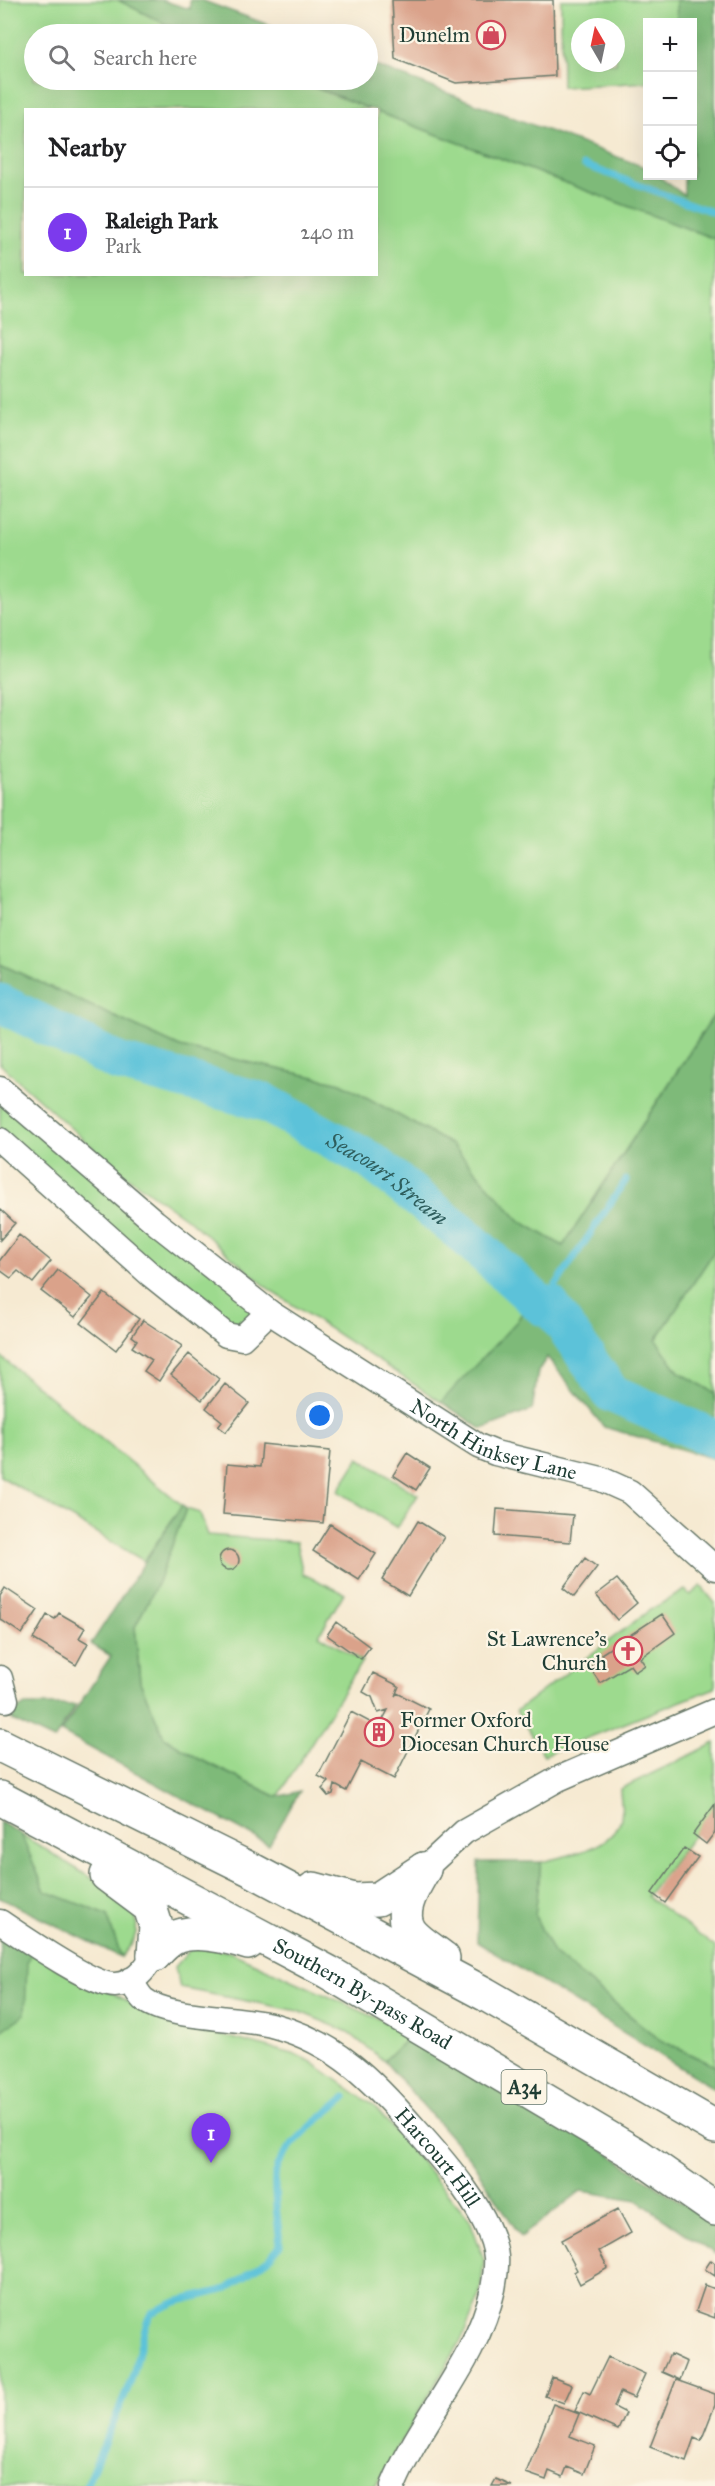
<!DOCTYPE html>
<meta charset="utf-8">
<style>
:root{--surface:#fff;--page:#f6f6f6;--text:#202124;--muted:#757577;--line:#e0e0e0;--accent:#7c3aed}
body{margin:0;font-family:"IM FELL Great Primer",serif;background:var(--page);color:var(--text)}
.controls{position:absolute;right:18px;top:18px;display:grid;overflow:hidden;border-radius:0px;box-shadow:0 6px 24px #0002}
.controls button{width:54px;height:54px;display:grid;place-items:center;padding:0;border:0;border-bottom:2px solid var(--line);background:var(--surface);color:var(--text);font:30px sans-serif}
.compass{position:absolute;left:571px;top:18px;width:54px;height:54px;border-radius:50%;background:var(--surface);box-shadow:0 6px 24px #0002;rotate:351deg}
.you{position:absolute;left:320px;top:1416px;width:21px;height:21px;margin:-15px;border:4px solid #fff;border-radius:50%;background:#1a73e8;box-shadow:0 0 0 9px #1a73e833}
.badge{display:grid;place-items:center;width:39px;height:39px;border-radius:50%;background:var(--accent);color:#fff;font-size:20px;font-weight:700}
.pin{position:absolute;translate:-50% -50px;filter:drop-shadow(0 2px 3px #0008)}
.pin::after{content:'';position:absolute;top:32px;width:21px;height:18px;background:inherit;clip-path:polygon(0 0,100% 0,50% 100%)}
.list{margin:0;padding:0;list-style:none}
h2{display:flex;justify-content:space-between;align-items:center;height:78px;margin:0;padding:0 24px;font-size:26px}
h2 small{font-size:20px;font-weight:400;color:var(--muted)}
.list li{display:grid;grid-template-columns:39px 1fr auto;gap:18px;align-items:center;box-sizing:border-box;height:90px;padding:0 24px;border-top:2px solid var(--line)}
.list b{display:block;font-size:22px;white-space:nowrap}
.list p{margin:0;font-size:20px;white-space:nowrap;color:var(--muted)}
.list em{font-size:20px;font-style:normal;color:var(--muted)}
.icon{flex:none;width:33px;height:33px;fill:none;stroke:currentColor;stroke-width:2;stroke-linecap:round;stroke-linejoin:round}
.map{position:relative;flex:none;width:715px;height:2486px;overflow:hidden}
.search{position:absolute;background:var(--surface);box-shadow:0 6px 24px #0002;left:24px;top:24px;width:354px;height:66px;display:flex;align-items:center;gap:15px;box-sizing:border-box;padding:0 21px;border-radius:33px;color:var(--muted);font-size:22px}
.panel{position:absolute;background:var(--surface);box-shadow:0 6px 24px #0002;left:24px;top:108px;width:354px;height:168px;border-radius:0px}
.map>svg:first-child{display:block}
.green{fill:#9dda8e;stroke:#5e8c61;stroke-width:1.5;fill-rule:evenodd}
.forest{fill:#7eba79;stroke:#4e7c56;stroke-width:1.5}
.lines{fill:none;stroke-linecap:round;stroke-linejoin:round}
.stream{stroke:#5bc2d9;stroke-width:7}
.river{stroke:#5bc2d9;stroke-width:39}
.building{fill:#daa28a}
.minor-casing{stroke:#6a7a6b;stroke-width:27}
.trunk-casing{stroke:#6a7a6b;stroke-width:36}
.minor{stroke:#fff;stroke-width:24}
.trunk{stroke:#fff;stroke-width:33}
.labels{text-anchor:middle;stroke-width:4.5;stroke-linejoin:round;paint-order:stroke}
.shield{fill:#fcf5e5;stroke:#617469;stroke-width:1.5}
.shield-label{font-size:20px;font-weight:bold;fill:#1f3d34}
.poi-label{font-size:21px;fill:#1f3d34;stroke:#fcf5e5;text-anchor:end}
.street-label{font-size:21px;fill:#1f3d34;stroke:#fcf5e5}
.water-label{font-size:22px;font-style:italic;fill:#2e5e5d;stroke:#fcf5e5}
</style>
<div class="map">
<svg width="715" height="2486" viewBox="0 0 715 2486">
<rect width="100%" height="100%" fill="#fcf5e5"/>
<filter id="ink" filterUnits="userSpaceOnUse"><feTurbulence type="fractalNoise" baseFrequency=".0167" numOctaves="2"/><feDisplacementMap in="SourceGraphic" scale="12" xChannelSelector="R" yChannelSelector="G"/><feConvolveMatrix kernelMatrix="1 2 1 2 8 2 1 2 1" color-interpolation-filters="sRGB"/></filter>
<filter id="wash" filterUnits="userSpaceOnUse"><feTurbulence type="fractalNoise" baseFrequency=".008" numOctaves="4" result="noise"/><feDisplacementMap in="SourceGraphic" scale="24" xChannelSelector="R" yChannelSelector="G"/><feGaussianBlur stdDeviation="1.35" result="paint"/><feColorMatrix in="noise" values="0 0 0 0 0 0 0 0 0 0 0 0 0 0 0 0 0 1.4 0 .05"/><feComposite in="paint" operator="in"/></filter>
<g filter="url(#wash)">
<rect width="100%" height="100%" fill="#f6ead2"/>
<path class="green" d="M0,0H118L179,31L194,34H34V80H296L370,109L26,110V274H376L377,112L715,239V1013L563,1246L520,1221L452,1145L341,1083L180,1047L0,964Z
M561,0H715V209L684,176H692V22H648L647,82L562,87ZM580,27H616V63H580Z
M0,1004L118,1062L264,1102L371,1161L465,1236L531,1296L518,1321L547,1357L538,1371L532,1410L482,1429L270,1290L190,1221L114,1167L0,1064Z
M0,1089L269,1312L242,1338L0,1140Z
M715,1250V1393L679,1372L656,1340Z
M0,1356L182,1505L144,1561L0,1476Z
M359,1458L418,1495L397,1528L338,1491Z
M186,1509L200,1513L208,1535L296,1542L303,1574L344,1593L319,1635L362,1661L278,1797L199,1759L164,1737L140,1682L135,1627L158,1582Z
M701,1586L715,1603V1688L544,1755L516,1711L650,1610L685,1590L690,1595Z
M715,1743V1807L647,1896L715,1947V2066L660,2040L553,1953L535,1916L541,1862C567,1855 613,1850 621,1818C623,1810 620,1797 620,1789Z
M21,1834L134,1905C139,1929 138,1939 121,1957L107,1915L45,1891Z
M0,1934L166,2021L293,2054L310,2061L374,2106L470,2220L484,2260L480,2295L461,2341L375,2486H0Z
M194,1945L230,1952L412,2034L384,2061L348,2032L298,2011L180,1988L175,1967Z"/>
<path class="forest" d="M118,0H161L190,9V0H201L293,34H194L179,31Z
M676,0H715V239L377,112L376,110L370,109L296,80H368V63L647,168L648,176H658L684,195V176H692V22H677Z
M0,964L180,1047L341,1083L452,1145L520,1221L563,1246L715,1014V1250L656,1340L679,1372L715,1393V1459L604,1427L547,1357L538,1371L532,1410L482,1429L441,1402L517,1321L542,1280L531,1296L465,1236L371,1161L264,1102L118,1062L1,1004Z
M182,1505L186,1509L158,1582L135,1627L140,1682L164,1737L199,1759L277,1797L300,1791L269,1845L61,1732L111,1656L91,1644Z
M25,1705H76L54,1740L12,1720L16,1711Z
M0,1822L21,1834L45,1891L107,1915L121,1957L0,1898Z
M479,1862H541L535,1916L553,1953L660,2040L715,2066V2089L477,1942Z
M0,1934L33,1952L27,1962L25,2014L0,2032Z
M412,2034L550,2114L715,2225V2254L637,2200L581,2191L521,2237L471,2160L384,2061Z"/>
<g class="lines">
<path class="stream" d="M584,165L715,213
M542,1306L626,1180
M86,2486C100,2452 116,2418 130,2383C139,2360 140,2335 151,2313L176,2302L227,2289L269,2259L280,2245C279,2229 271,2179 277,2166C289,2142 325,2114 346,2097"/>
<path class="river" id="s1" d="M0,1003L118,1062L264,1102L371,1161L465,1236L542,1306L550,1305L611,1393L715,1439"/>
</g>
<g id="blocks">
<path class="building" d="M392,0H553L555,76L456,83L395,59Z
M0,1209L15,1223L0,1240Z
M19,1235L51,1261L33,1283L18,1271L11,1278L0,1270V1260Z
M58,1270L92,1297L75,1317L41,1291Z
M104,1293L139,1319L116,1350L81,1323Z
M143,1320L182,1346L159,1381L144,1371L152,1360L132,1347L137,1340L132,1336Z
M189,1354L219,1379L202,1400L171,1375Z
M225,1384L249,1403L226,1432L218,1426L222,1421L206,1408Z
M262,1444L330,1451L323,1523L223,1514L227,1464L260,1467Z
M407,1453L430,1468L416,1490L393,1475Z
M497,1509L573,1515L570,1542L495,1536Z
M418,1521L444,1537L408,1596L382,1580Z
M330,1524L376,1554L359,1580L313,1551Z
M219 1560a10 10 0 1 1 20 0a10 10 0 1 1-20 0Z
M585,1558L597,1567L574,1597L563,1588Z
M617,1579L637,1603L617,1620L596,1595Z
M5,1588L38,1610L22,1634L0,1619V1596Z
M59,1613L85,1628L79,1638L88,1643L76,1665L33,1639L47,1615L55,1619Z
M662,1614L675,1633L640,1658L645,1665L635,1672L630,1665L600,1683L589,1667L603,1657L601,1654Z
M336,1622L370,1647L361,1659L327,1635Z
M373,1673L399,1686L395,1696L397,1693L429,1709L394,1779L361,1762L346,1791L335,1785L333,1794L328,1796L322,1789L329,1782L318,1776L351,1712L379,1727L388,1710L378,1713L372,1697L363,1692Z
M715,1804V1832L706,1844L693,1834Z
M684,1848L698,1857L665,1903L652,1893Z
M618,2209L631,2233L599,2251L608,2268L580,2284L574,2272L577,2270L561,2240Z
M711,2260L715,2263V2276L705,2269Z
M705,2285L715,2289V2318L696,2311Z
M670,2354L687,2362L680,2380L662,2372Z
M608,2357L645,2374L634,2398L620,2392L614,2407L626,2413L618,2430L575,2411L584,2391L590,2394Z
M552,2377L572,2385L564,2403L545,2396Z
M676,2380L715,2394V2405L701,2441L694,2438L686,2461L650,2447Z
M553,2404L579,2414L570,2436L595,2446L584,2474L567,2467L563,2477L549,2471L546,2480L526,2473Z
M496,2479L512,2486H492Z"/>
</g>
</g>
<g filter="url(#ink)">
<use href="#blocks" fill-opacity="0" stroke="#6a7a6b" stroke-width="1.5"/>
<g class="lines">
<g class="minor-casing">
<g id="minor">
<path id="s2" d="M0,1089L155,1222L269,1312L478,1446L495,1453L601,1479L630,1492L715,1568"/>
<path d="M0,1140L151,1275L226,1335L242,1338L269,1312"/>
<path d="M0,1678L6,1700"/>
<path d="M424,1869L464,1832L558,1779L715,1711"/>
<path d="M0,1922C21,1936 93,1986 115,1985C134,1984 145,1970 154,1955"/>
<path id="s3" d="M130,1980C134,1986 138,1994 143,1999C169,2020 242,2016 275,2026C337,2043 374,2082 415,2129C443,2160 492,2215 496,2257C497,2268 495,2278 493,2289C477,2362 421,2418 393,2486"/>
</g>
</g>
<g class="trunk-casing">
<g id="trunk">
<path d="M0,1745L254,1871L485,1994L715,2127"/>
<path id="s4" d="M0,1798L328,1972L639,2156L715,2209"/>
<path d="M424,1869C414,1887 397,1911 410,1931C417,1941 433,1950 443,1958"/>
<path d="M107,1875L150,1907L156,1926L154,1955"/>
<path d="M313,1889L354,1900L378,1899L424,1869"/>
<path d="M154,1955C159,1950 165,1943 172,1939C191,1928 228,1936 248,1943"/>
</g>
</g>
<use href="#minor" class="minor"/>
<use href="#trunk" class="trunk"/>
</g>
</g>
<defs>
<g id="shop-ring" transform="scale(1.5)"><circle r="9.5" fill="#fcf5e5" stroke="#d1495b" stroke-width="1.5"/><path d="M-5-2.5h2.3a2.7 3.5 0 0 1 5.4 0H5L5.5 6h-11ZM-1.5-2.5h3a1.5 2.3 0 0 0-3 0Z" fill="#d1495b"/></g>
<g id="church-ring" transform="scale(1.5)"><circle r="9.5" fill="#fcf5e5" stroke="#d1495b" stroke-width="1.5"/><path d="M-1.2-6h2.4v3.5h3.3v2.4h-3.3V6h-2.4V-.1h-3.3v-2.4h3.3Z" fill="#d1495b"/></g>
<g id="building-ring" transform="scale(1.5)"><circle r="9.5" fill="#fcf5e5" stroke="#d1495b" stroke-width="1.5"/><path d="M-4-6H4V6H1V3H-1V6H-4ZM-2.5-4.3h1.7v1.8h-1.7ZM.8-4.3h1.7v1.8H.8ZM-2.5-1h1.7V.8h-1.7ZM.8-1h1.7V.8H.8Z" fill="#d1495b"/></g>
</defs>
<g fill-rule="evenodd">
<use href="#shop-ring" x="491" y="35"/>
<use href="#church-ring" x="628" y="1651"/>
<use href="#building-ring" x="379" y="1732"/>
</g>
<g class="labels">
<rect class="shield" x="501.5" y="2070" width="45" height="34" rx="4.5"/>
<g class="shield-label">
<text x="524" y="2094">A34</text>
</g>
<g class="poi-label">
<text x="470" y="42">Dunelm</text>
<text x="607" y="1646">St Lawrence's<tspan x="607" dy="24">Church</tspan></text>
<text x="400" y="1727" text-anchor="start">Former Oxford<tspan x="400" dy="24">Diocesan Church House</tspan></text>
</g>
<g class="street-label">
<text dy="7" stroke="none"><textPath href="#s2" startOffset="610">North Hinksey Lane</textPath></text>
<text dy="7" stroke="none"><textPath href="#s4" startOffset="412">Southern By-pass Road</textPath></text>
<text dy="7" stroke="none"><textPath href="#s3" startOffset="372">Harcourt Hill</textPath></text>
</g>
<g class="water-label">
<text dy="8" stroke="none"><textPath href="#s1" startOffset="429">Seacourt Stream</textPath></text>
</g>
</g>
</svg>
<div class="controls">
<button>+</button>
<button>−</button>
<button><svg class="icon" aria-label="locate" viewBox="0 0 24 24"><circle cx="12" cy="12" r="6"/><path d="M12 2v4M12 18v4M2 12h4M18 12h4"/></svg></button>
</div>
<svg class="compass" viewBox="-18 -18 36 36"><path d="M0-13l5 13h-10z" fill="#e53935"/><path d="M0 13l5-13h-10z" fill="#757577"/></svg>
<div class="you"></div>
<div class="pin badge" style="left:211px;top:2163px">1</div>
<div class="search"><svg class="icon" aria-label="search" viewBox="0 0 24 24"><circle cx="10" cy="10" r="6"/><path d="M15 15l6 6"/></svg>Search here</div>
<section class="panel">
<h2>Nearby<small></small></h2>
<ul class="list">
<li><span class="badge">1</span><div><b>Raleigh Park</b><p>Park</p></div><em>240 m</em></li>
</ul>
</section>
</div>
